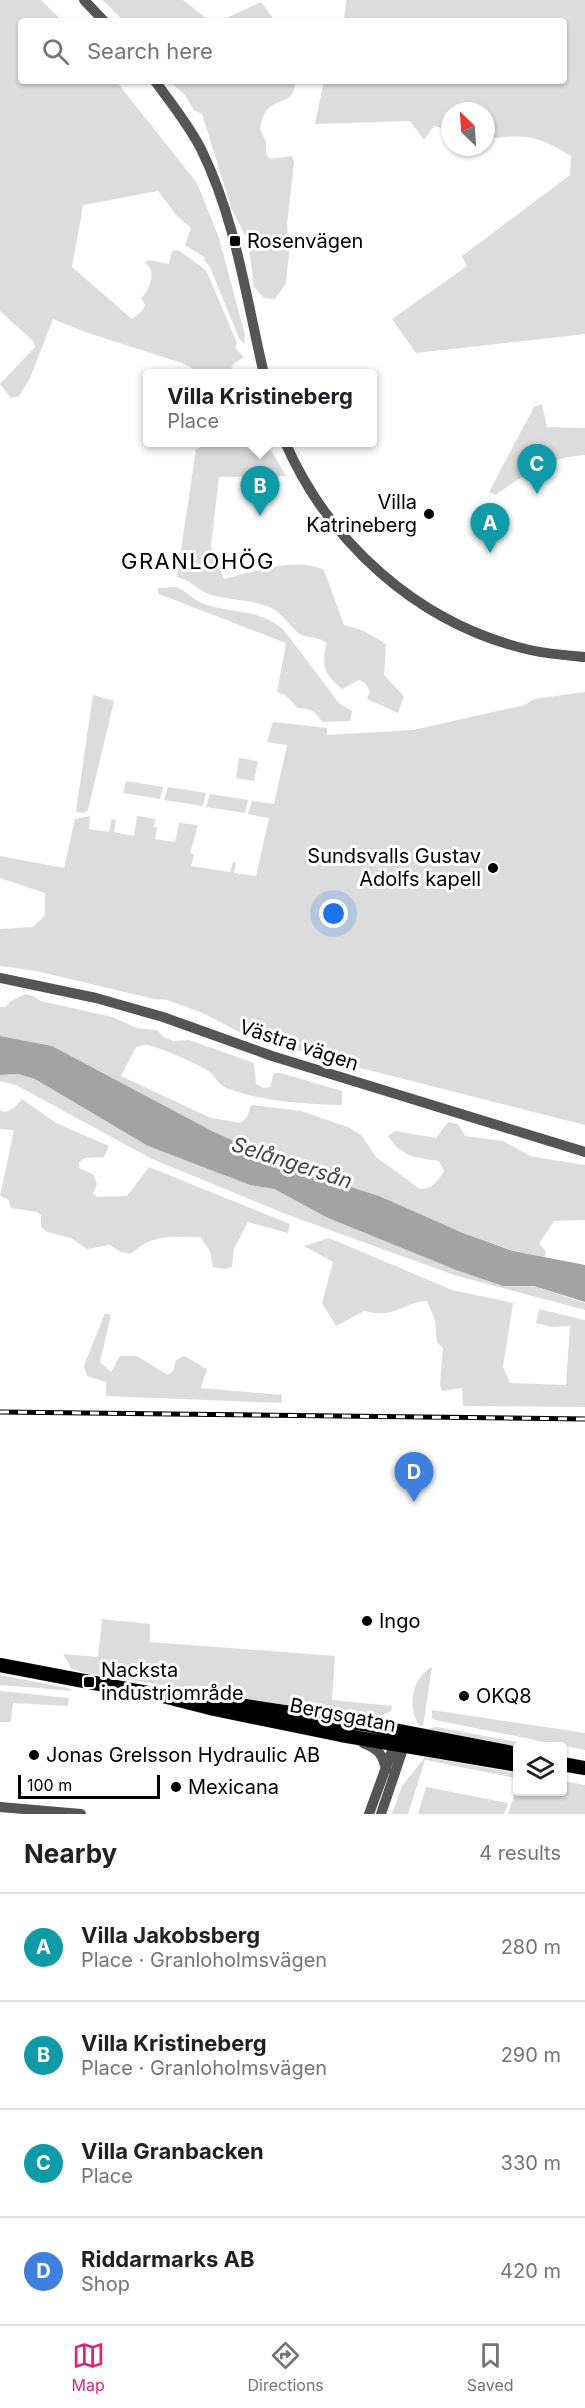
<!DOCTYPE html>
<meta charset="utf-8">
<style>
:root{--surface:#fff;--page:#f6f6f6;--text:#202124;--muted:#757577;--line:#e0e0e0;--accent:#db2777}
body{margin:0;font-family:Inter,sans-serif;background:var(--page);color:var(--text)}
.controls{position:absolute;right:18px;bottom:18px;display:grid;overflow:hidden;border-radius:6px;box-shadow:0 2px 4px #0004}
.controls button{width:54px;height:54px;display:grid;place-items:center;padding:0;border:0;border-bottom:2px solid var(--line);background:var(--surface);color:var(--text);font:30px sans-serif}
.compass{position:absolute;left:441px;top:102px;width:54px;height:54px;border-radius:50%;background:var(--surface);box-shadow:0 2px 4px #0004;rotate:335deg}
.scale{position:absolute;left:18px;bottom:15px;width:142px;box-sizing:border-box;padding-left:6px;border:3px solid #000;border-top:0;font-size:16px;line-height:21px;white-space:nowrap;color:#000;-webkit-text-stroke:4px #fff;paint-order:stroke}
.you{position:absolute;left:334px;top:914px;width:21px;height:21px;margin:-15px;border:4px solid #fff;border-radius:50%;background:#1a73e8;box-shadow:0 0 0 9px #1a73e833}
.badge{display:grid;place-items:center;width:39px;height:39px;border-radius:50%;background:var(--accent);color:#fff;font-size:20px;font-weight:700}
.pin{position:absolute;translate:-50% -50px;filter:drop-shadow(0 2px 3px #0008)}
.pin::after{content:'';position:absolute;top:32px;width:21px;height:18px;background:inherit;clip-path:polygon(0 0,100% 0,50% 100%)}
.popup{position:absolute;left:143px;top:369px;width:234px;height:78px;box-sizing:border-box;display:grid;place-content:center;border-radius:6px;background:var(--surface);filter:drop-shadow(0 2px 4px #0005);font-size:20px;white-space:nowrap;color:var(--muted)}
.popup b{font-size:22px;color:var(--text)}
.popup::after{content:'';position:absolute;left:50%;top:100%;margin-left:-12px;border:12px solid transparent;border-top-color:var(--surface)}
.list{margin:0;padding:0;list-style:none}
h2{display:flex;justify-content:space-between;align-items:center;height:78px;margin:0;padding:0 24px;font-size:26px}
h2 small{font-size:20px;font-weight:400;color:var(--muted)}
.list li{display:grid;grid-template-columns:39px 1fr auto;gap:18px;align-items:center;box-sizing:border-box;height:108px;padding:0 24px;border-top:2px solid var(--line)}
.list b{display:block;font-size:22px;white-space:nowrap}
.list p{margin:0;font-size:20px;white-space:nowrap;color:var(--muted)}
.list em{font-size:20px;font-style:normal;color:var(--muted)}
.icon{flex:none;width:33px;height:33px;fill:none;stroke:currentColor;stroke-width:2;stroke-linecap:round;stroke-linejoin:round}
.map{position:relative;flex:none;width:585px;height:1814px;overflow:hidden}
.search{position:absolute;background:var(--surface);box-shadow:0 2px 4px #0004;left:18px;right:18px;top:18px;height:66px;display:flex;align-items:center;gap:15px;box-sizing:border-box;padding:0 21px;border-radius:6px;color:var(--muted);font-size:22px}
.sheet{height:510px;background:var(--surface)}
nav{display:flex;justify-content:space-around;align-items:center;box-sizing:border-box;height:84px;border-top:2px solid var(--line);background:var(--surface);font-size:16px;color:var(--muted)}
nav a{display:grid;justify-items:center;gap:3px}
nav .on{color:var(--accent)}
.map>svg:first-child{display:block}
.green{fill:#dcdcdc}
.water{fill:#a3a3a3}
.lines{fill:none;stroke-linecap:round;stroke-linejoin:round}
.trunk-casing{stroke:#dbdbdb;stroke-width:15}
.tertiary{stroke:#555;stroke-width:10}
.trunk{stroke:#000;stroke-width:14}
.rail-casing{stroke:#000;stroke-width:5}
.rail{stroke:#fff;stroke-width:3;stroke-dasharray:9;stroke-linecap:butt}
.poi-dot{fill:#000;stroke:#fff;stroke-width:2}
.labels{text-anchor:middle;stroke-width:6;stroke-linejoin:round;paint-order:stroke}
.poi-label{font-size:20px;fill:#000;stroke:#fff;text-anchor:start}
.street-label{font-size:20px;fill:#000;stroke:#fff}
.water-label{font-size:21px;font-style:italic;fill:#444;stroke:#fff}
.quarter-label{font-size:22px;letter-spacing:1.5px;fill:#000;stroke:#fff}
</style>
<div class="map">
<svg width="585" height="1814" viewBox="0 0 585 1814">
<rect width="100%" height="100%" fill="#fff"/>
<path class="green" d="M0,0H41L62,21H21V81H116L197,183L219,238L245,335L244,344L239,338L210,267L203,259L206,258L185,245L191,228L177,216L158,191L83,205L72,267L132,319L142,311L145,305L141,298C148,293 153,279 151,270C150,267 147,265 145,262L149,260L169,264L172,251L178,250L206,270L237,343L235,348L244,357L233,364L230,371L233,373H202L182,363L88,333L53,319L30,378L19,396L11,398L0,384L35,347L33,341L0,311Z
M102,0H183L210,21H124Z
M346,0H585V334L416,353L392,319L467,266L462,256L570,175L571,156C537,135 525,134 486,139V111H450V130L434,126L424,140L410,121L315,124L324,81H564V21H344Z
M261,2L275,21H220Z
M169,81H295C295,102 282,98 270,107C263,112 262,121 260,129L266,142V154L270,159L292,156L294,162L287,224L289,254L286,283L275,299L264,298L254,287L248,241L232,210L202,114L194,110L185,95Z
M542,404L547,427L585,428V455C548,457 525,475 495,495L489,492L534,407Z
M213,443H267L286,476L219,477L211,546L224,579C251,573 297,556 324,570L344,625L362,630L386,644L384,675L404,696L398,713L367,699L370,691L365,683L359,680L342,689C323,673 322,667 326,643C318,636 309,639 300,634C291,629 285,615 273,609C254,599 230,601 209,594C197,590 191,580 177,577L196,449Z
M176,587C187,591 193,600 204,604C233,614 257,608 283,629L339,703L352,711L350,721L322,722C316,711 310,708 298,708L285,695L277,692L286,643L159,594L157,588Z
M585,692V1125L333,1061L241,1033L203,1013L167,1000L154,999L36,971L0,966V929L33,927L45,915V893L0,878V856L64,868L75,819L90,816L89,829L109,832L112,819L116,820L114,832L134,836L137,816L156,819L153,827H157L155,839L175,842L179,823L198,825L190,853L194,855L191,866L230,872L233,862L236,863L234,873L256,876L269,818L248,814L252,801L274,804L287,745L267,742L273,722L327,728V735L413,730L525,705L534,699Z
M93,695L114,701L88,810L84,813L76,812Z
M239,758L258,761L254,781L236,778Z
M126,781L163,787L160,799L123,793Z
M168,787L206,793L203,806L164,800Z
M210,794L248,800L245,813L206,807Z
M25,994L33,996L41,1001L112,1017L137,1028L157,1030L164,1037L173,1041L189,1040L254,1063L256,1084L263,1088L270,1087L274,1073H281L342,1091V1105C304,1104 265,1102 229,1089C220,1086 218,1081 212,1074C206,1067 155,1045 146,1045C142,1045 139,1046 136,1047L121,1076L211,1118L241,1123L247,1117L251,1105L301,1111L348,1127L362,1136L376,1157L420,1189C433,1189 438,1181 444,1171L439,1161C414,1157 403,1158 388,1136L395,1131L436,1138L448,1122L458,1124L465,1136L503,1141L530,1156L585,1165V1220L554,1221L539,1244L546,1251L545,1257L514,1251L463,1233L379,1196L298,1170L212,1131L52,1046L0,1036V1007H5L11,1001Z
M18,1074L35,1079L148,1146L250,1185L274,1189L328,1218L456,1270L503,1286H534L585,1303V1310L457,1276L283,1213L152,1159L16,1085L0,1081V1075Z
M22,1099L56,1123L109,1146L104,1157L85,1158L79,1162V1168L93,1174L97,1184L93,1194L97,1197L127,1196L149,1167L290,1224L288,1233L248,1222L234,1249L232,1267L223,1269L213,1267L210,1251L200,1237C172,1237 153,1233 131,1254L121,1252L110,1245L87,1249L71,1238L47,1232L41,1227V1215L37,1212L11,1208L8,1199L0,1196L14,1130L0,1129V1111L6,1112L14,1108Z
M329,1238L452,1290L513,1303L503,1367L510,1383L566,1385L570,1326L552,1327L536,1323L539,1309L585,1320V1407L463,1406L462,1388L442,1391L440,1383L443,1349L437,1342L435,1320L427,1301C399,1303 398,1319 364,1311L336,1326L322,1303L333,1262L304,1246Z
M105,1313L111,1315L100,1362L111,1372L120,1356H137L168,1375L173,1371L176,1360L184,1356L207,1369L201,1388L282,1395L281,1403L106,1396V1382L87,1376L84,1366Z
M102,1619L150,1624V1642L335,1656L332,1700L392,1706L391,1711L373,1719L81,1672L71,1668L63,1654L98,1657Z
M432,1667L423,1726H420C406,1709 412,1677 432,1667Z
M0,1675L68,1688L73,1691L0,1685Z
M0,1691L69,1698L68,1706L13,1703L11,1722H0Z
M432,1710L585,1733V1750L435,1720L432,1718Z
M437,1727L538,1746H518L517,1749L429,1731L430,1728Z
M425,1757L517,1773L518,1792H562L563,1781L585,1785V1814H508L515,1793L513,1792L516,1778L425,1760L408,1814H392L402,1786Z
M426,1787L508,1803L504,1814H418Z"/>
<path class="water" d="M0,1036L52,1046L212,1131L298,1170L379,1196L463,1233L513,1251L585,1265V1302L534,1286H503L456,1270L328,1218L274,1189L250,1185L148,1146L35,1079L18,1074L0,1075Z"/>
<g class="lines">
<g class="trunk-casing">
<path id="trunk" d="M0,1665L163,1696L214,1709L341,1735L518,1765
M219,1702L363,1724L518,1754
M562,1764L585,1768"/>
</g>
<path class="tertiary" d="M84,0L104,21
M155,81C171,103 189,125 201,149C236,220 246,298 264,374
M285,442C329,543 418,623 526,649C545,654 565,655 585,657
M0,978L96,998L163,1017L272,1056L585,1152
M363,1743C379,1749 383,1755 386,1770
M0,1807L81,1814
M369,1814L397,1737
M381,1814L406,1740"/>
<use href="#trunk" class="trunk"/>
<g class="rail-casing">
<path id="rail" d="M0,1412L585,1419"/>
</g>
<use href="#rail" class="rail"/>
</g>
<g class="poi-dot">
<rect x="229" y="235" width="12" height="12" rx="3"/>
<circle cx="429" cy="514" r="6"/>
<circle cx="493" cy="868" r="6"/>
<circle cx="367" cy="1621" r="6"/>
<rect x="83" y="1676" width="12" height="12" rx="3"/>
<circle cx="464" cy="1696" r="6"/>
<circle cx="34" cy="1755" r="6"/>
<circle cx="176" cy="1787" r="6"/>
</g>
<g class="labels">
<g class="poi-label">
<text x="247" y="248">Rosenvägen</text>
<text x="417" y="509" text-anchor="end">Villa<tspan x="417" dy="23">Katrineberg</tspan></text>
<text x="481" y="863" text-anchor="end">Sundsvalls Gustav<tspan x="481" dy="23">Adolfs kapell</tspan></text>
<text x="379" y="1628">Ingo</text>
<text x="101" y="1677">Nacksta<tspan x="101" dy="23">industriområde</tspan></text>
<text x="476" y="1703">OKQ8</text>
<text x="46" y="1762">Jonas Grelsson Hydraulic AB</text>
<text x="188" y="1794">Mexicana</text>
</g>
<g class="street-label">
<text transform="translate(299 1045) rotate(18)" y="7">Västra vägen</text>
<text transform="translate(343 1715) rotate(11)" y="7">Bergsgatan</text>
</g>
<g class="water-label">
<text transform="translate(292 1163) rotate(18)" y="7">Selångersån</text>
</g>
<g class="quarter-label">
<text x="198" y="569">GRANLOHÖG</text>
</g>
</g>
</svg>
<div class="controls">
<button><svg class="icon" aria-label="layers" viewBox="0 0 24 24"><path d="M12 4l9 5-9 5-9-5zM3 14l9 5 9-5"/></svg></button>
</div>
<svg class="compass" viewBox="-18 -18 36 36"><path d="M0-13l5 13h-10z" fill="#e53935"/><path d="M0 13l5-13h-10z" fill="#757577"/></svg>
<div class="scale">100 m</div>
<div class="you"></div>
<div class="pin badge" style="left:490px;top:553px;background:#0f9aa8">A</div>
<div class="pin badge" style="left:260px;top:516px;background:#0f9aa8">B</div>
<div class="popup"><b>Villa Kristineberg</b>Place</div>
<div class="pin badge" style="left:537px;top:494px;background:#0f9aa8">C</div>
<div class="pin badge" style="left:414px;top:1502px;background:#3f7fe0">D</div>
<div class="search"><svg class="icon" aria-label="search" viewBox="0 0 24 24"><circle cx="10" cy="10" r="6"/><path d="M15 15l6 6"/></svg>Search here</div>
</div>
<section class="sheet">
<h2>Nearby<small>4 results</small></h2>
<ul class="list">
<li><span class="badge" style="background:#0f9aa8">A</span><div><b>Villa Jakobsberg</b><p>Place · Granloholmsvägen</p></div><em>280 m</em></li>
<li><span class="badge" style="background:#0f9aa8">B</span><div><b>Villa Kristineberg</b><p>Place · Granloholmsvägen</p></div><em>290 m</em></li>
<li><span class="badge" style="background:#0f9aa8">C</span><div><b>Villa Granbacken</b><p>Place</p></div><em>330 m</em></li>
<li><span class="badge" style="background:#3f7fe0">D</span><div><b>Riddarmarks AB</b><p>Shop</p></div><em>420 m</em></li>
</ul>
</section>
<nav>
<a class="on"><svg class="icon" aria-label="map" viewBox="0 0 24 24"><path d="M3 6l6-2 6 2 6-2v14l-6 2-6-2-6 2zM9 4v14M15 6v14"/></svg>Map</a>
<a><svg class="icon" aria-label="directions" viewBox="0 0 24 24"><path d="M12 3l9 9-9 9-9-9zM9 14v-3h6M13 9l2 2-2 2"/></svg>Directions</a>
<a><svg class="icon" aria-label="saved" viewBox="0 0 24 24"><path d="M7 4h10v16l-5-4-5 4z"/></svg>Saved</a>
</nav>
